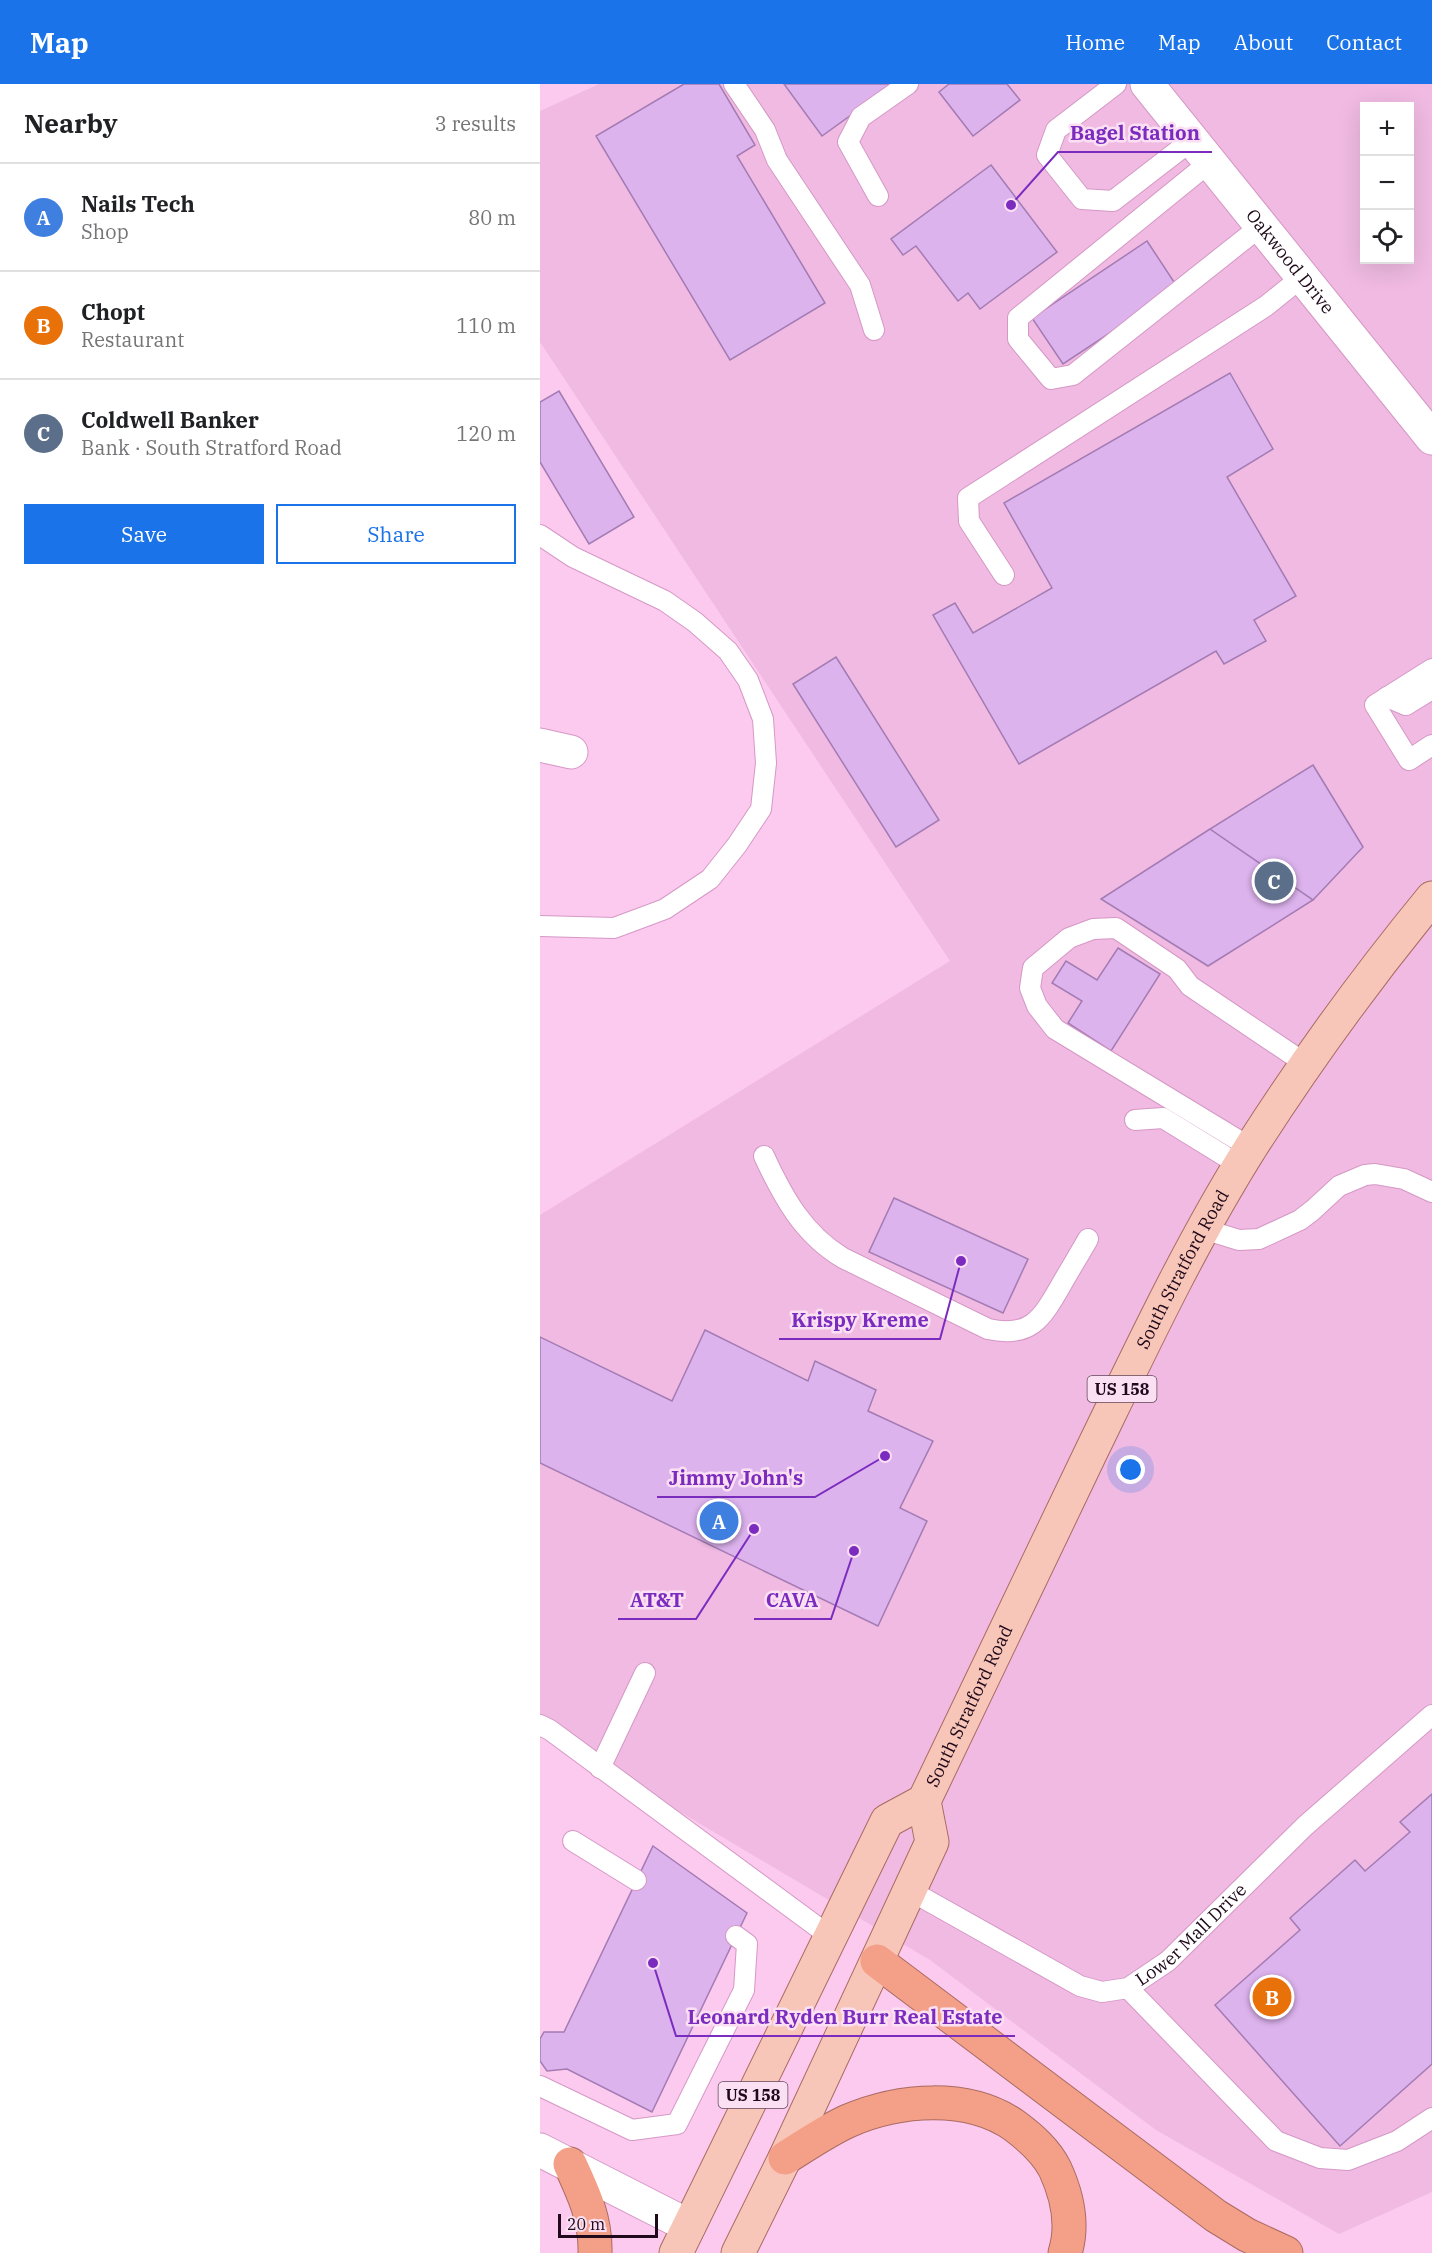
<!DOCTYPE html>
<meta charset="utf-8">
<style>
:root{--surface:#fff;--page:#f6f6f6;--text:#202124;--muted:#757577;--line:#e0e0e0;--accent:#1a73e8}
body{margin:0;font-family:"IBM Plex Serif",serif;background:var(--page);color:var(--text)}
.controls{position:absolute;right:18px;top:18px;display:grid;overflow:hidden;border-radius:0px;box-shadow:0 6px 24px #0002}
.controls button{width:54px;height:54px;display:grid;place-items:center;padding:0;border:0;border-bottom:2px solid var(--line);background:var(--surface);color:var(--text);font:30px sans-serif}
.scale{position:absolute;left:18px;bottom:15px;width:100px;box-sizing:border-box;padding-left:6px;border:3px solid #1f091a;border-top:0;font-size:16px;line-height:21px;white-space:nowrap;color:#1f091a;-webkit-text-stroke:4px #fae0f2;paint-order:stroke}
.you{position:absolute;left:591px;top:1386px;width:21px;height:21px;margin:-15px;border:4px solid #fff;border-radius:50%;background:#1a73e8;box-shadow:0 0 0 9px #1a73e833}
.badge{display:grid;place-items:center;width:39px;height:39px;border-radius:50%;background:var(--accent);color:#fff;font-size:20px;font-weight:700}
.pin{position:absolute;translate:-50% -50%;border:3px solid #fff;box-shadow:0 2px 6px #0006}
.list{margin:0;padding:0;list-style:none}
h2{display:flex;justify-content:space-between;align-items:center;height:78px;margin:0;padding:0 24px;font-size:26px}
h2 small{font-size:20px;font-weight:400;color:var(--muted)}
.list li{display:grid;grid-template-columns:39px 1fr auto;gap:18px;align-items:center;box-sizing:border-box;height:108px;padding:0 24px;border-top:2px solid var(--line)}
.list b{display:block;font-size:22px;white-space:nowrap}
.list p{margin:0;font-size:20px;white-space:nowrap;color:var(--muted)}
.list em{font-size:20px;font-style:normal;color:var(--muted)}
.actions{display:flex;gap:12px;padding:18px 24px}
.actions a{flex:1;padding:14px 0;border:2px solid var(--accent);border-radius:0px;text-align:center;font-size:21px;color:var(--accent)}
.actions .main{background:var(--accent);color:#fff}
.icon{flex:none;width:33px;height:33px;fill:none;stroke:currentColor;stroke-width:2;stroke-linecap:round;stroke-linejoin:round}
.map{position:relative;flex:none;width:892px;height:2169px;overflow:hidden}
header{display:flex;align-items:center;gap:36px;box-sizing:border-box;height:84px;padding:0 30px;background:var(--accent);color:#fff}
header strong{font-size:28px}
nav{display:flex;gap:33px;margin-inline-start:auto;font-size:21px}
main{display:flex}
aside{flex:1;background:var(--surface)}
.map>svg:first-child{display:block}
.built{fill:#f0bae2;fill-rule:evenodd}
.building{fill:#ddb3ee;stroke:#a37bb3;stroke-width:1.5}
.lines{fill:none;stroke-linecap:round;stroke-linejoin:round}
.lane-casing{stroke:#d598c5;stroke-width:22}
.street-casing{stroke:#d598c5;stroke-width:35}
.secondary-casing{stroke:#d598c5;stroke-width:35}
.primary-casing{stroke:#a96b62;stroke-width:35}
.highway-casing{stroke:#a96b62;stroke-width:35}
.lane{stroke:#fff;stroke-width:20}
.street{stroke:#fff;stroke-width:33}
.secondary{stroke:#fff;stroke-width:33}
.primary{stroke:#f8c6b8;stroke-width:33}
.highway{stroke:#f4a089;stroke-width:33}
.labels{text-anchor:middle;stroke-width:5;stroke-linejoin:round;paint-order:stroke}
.shield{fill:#fae0f2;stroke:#614a5b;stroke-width:1.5}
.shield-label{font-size:16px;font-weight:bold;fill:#1f091a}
.street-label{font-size:18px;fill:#1f091a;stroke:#fae0f2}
.leader{fill:none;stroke:#7b2cbf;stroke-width:2}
.callout-dot{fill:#7b2cbf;stroke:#fae0f2;stroke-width:2}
.callout-label{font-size:20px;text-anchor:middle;font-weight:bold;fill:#7b2cbf;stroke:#fae0f2;stroke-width:5;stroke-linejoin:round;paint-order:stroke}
</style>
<header>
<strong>Map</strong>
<nav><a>Home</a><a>Map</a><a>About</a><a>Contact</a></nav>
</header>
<main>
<aside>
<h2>Nearby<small>3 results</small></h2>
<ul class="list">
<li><span class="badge" style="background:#3f7fe0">A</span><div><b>Nails Tech</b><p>Shop</p></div><em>80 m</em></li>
<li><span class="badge" style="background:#e8710a">B</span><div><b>Chopt</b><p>Restaurant</p></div><em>110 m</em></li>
<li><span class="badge" style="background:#5c6f8a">C</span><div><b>Coldwell Banker</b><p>Bank · South Stratford Road</p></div><em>120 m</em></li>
</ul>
<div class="actions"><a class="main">Save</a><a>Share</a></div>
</aside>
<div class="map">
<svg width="892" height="2169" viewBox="0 0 892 2169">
<rect width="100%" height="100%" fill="#fdcaef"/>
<path class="built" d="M59,0H892V2108L799,2150L616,2046L390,1876L0,1645V1131L410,877L0,258V27ZM824,22H870V176H824Z"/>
<path class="building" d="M144,0H179L215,61L197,72L285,219L190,276L56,52Z
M244,0H354L282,52Z
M409,0H467L480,16L433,52L399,8Z
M451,81L517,168L440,225L428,209L418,217L376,162L363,171L351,155Z
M607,157L638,204L523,280L492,234Z
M690,289L733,365L687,393L756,512L714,536L726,557L684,580L676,567L479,680L393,531L415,519L433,549L512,504L464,419Z
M19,307L94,433L49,460L0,378V318Z
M296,573L399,736L356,763L253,600Z
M773,681L823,763L773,816L670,745Z
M670,745L773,816L668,882L561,815Z
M578,864L620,890L571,967L528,939L542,917L512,899L526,877L557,896Z
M354,1114L488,1175L463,1229L329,1168Z
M165,1246L268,1297L275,1277L336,1306L328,1327L393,1357L360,1424L387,1437L338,1542L0,1379V1253L132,1317Z
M892,1710V1980L800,2062L675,1921L760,1846L750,1834L815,1776L825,1787L870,1748L860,1738Z
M113,1762L207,1829L112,2028L27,1985L7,1987L0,1977V1955L4,1948H24Z"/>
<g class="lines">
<g class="lane-casing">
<g id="lane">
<path d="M194,0L225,46L237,76L320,201L334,246"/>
<path d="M576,0L516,46L507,71L542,115L573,117L652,56"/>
<path d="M670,78L478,234V255L511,295L533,291L721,142"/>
<path d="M338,112L308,58L321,33L368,0"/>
<path d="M0,451L33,473L125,517L155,538L188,567L208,596L223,635L226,679L221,725L197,761L170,795L125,825L74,844L0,842"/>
<path d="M464,491L429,437L428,414L726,222L762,193"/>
<path d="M892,585L835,621L869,676L892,661"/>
<path d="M847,613L866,621L892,605"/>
<path d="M595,1036L623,1034L701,1082"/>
<path d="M711,1064L515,945L497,922L490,904L493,884L529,854L553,845L576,844L637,885L650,902L766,980"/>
<path d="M224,1072C243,1113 263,1150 303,1174L448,1245C490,1254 501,1236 520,1203C529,1187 539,1171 548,1155"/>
<path d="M663,1145L699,1156L719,1155L760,1136L773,1126L799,1102L825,1091L835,1090L864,1095L892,1108"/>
<path d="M0,1641L10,1646L291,1853"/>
<path d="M60,1684L105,1589"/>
<path d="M33,1757L96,1796"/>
<path id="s1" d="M369,1806L540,1902L562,1908L588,1904L628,1877L765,1742L892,1631"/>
<path d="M588,1904L736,2057L780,2074L808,2076L857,2057L892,2034"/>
<path d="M0,2002L92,2046L137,2040L204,1906L207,1860L196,1852"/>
</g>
</g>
<g class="street-casing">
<path id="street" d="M0,661L31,668
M0,2066L149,2142"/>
</g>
<g class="secondary-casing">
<g id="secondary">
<path id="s2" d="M607,0L892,354"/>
</g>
</g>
<g class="primary-casing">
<g id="primary">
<path id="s3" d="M136,2169L347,1737L384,1717C440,1601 495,1484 551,1368C601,1265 650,1160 711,1063C766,977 827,893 892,814"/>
<path d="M198,2169L245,2074L392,1758L384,1717"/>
</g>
</g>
<g class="highway-casing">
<path id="highway" d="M337,1877L676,2132L707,2151L746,2169
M245,2074C266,2061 286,2047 308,2037C359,2015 428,2009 475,2042C491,2054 506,2067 515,2085C527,2111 534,2140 525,2169
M30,2080C44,2110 56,2136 55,2169"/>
</g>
<use href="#lane" class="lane"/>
<use href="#street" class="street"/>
<use href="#secondary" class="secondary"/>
<use href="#primary" class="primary"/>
<use href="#highway" class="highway"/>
</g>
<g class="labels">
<g class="shield">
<rect x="547.5" y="1292" width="69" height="26" rx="4.5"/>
<rect x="178.5" y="1998" width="69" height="26" rx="4.5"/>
</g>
<g class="shield-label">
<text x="582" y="1311">US 158</text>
<text x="213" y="2017">US 158</text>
</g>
<g class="street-label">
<text dy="6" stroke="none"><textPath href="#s2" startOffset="228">Oakwood Drive</textPath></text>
<text dy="6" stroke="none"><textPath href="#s3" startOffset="1114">South Stratford Road</textPath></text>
<text dy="6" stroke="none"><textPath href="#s3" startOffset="628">South Stratford Road</textPath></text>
<text dy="6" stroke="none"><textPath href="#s1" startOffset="328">Lower Mall Drive</textPath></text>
</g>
</g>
<path class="leader" d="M471 121L518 68H672M421 1177L400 1255H239M345 1372L275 1413H117M214 1445L156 1535H78M314 1467L291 1535H214M113 1879L136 1952H475"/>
<g class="callout-dot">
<circle cx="471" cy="121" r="6"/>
<circle cx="421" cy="1177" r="6"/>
<circle cx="345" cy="1372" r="6"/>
<circle cx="214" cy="1445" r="6"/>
<circle cx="314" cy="1467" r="6"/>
<circle cx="113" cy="1879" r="6"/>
</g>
<g class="callout-label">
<text x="595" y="56">Bagel Station</text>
<text x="320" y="1243">Krispy Kreme</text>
<text x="196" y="1401">Jimmy John's</text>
<text x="117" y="1523">AT&amp;T</text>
<text x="252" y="1523">CAVA</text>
<text x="305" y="1940">Leonard Ryden Burr Real Estate</text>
</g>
</svg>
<div class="controls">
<button>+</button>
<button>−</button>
<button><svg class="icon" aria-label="locate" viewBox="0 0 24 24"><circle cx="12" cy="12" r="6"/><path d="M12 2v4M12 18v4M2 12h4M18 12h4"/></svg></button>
</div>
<div class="scale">20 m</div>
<div class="you"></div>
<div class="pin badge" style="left:179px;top:1437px;background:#3f7fe0">A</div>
<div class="pin badge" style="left:732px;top:1913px;background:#e8710a">B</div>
<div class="pin badge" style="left:734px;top:797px;background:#5c6f8a">C</div>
</div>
</main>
